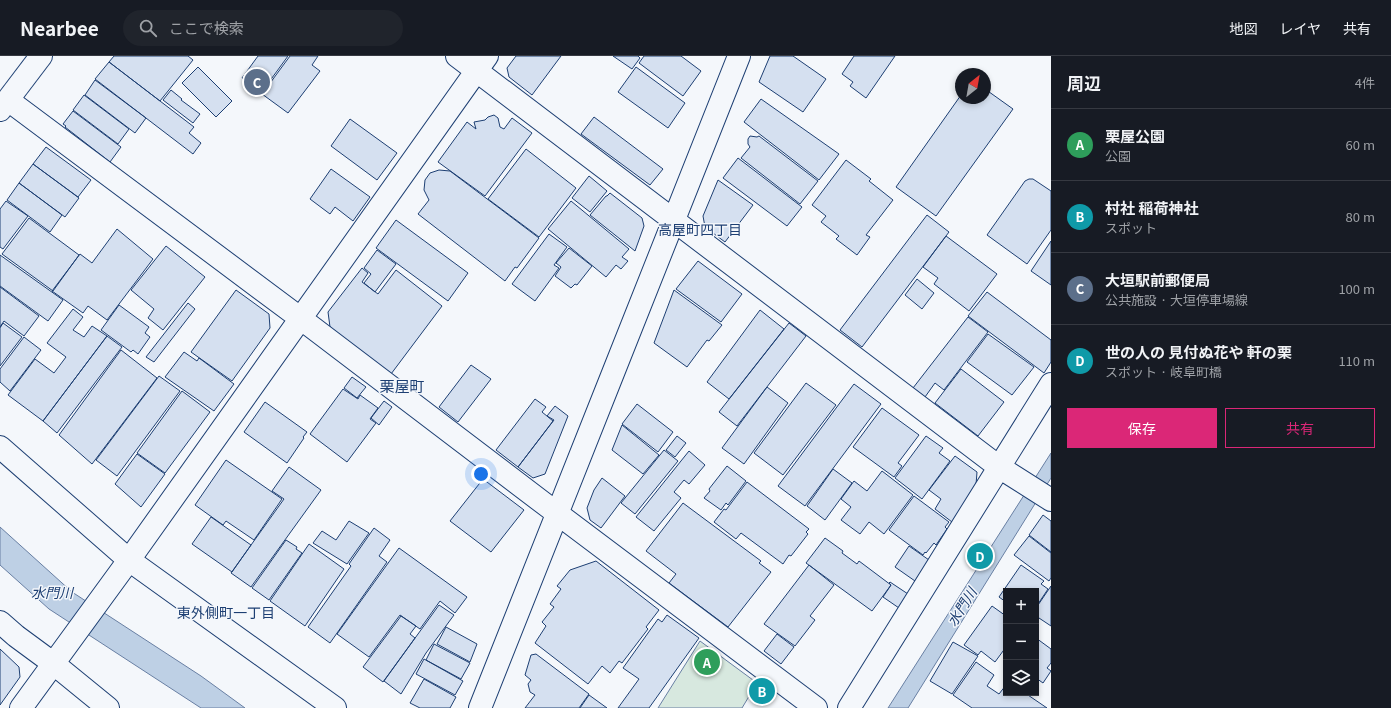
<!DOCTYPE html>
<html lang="ja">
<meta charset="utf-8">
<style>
:root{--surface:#171b24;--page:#20242c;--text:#f1f3f6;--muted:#9ea1a6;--line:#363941;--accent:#db2777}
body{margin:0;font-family:Georgia,"Noto Sans JP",serif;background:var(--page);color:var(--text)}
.controls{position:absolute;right:12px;bottom:12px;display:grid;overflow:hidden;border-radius:0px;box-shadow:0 2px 6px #0003}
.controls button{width:36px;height:36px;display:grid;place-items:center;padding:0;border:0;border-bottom:1px solid var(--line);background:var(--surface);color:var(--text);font:20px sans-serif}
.compass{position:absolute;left:955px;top:12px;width:36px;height:36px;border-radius:50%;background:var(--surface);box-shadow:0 2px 6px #0003;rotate:31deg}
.you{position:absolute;left:481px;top:418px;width:14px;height:14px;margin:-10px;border:3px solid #fff;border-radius:50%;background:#1a73e8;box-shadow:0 0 0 6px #1a73e833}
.badge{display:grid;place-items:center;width:26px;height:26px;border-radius:50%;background:var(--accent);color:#fff;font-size:13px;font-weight:700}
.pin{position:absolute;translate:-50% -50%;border:2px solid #fff;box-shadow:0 1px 4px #0006}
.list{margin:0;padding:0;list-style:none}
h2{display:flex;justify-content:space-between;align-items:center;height:52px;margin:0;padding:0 16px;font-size:17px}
h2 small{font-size:13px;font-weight:400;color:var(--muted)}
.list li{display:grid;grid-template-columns:26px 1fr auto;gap:12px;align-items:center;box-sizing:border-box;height:72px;padding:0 16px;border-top:1px solid var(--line)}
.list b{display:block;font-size:15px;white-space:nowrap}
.list p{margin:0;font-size:13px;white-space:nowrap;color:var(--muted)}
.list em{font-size:13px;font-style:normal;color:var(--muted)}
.actions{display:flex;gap:8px;padding:12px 16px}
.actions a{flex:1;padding:9px 0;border:1px solid var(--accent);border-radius:0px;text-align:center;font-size:14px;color:var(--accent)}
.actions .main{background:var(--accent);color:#fff}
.icon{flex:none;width:22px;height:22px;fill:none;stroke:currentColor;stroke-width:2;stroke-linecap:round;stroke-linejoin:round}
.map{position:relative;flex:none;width:1051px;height:652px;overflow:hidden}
header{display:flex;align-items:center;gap:24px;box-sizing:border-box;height:56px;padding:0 20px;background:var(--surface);border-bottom:1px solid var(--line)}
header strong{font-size:19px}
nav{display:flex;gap:22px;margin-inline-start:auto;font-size:14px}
.search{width:280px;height:36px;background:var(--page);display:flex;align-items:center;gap:10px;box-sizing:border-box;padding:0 14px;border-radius:22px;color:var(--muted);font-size:15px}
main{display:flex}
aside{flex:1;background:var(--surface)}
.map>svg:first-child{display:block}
.green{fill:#d7e8df;stroke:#687fa3}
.water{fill:#bed0e5;stroke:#687fa3}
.building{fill:#d5e0f0;stroke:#1d3f73}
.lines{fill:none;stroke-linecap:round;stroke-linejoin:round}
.street-casing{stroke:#1d3f73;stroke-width:24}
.secondary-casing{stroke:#1d3f73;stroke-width:24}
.primary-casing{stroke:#1d3f73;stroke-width:24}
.street{stroke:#f4f7fb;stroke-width:22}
.secondary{stroke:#f4f7fb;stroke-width:22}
.primary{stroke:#f4f7fb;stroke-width:22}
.labels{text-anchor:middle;stroke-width:3;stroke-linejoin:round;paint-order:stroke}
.neighbourhood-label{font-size:14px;fill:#1d3f73;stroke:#f4f7fb}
.water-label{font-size:14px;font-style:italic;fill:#1d3f73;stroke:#f4f7fb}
.quarter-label{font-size:15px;fill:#1d3f73;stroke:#f4f7fb}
</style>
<header>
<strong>Nearbee</strong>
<div class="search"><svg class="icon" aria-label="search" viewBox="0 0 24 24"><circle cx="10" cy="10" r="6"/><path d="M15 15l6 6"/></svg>ここで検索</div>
<nav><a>地図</a><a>レイヤ</a><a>共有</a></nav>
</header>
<main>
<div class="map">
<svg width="1051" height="652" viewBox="0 0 1051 652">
<rect width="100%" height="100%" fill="#f4f7fb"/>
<path class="green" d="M700,585L757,627L742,652H658Z"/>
<path class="water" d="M1051,397V422L908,652H888Z
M0,471L72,536L201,620L245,652H201L49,553L0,509Z"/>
<path class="building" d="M114,0H188L193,4L160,45L109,6Z
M258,0H288L261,37L242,22Z
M290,0H318L312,9L320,15L288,57L262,38Z
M516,0H561L532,39L509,21L507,12Z
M613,0H638L640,2L632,13Z
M644,0H681L701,15L683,40L639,7Z
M770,0H793L826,23L803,56L759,26Z
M854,0H895L866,42L850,30L853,26L842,18Z
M109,6L194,71L189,77L201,87L193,98L95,23Z
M198,11L232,45L216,61L182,27Z
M636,11L685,47L668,72L618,36Z
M95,24L146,62L135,77L85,39Z
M985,33L1013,53L936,160L896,131L961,39V42H985Z
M171,34L182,43L181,44L200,58L193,67L163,44Z
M84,39L129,73L118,88L73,54Z
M761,43L839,98L819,124L744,66Z
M73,55L121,91L110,106L65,71L66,70L63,68Z
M494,59L498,62L500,71L504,73L512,62L532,77L485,140L438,106L467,66L476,73L474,66L485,64L488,61Z
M594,61L663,113L650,129L581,78Z
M350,63L397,97L377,124L331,90Z
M750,80L757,81L759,80L818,125L800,148L741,102L750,91L748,88V83Z
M46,91L91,124L78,141L33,108Z
M526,93L576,132L539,181L488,143Z
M738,102L802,151L787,170L723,122Z
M846,104L871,123L869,125L893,144L866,179L870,181L857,199L836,183L839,180L821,166L826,160L812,149Z
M33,108L79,142L65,161L19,127Z
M331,113L370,141L353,165L335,151L330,158L310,143Z
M439,114L450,115L539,182L517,212L515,211L505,225L418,158L429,144L424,134L425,124L430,117Z
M589,120L607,135L590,156L572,142Z
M1029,123H1033L1051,135V174L1027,208L987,179L1025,125Z
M718,124L753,149L725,186L705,171L703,160Z
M19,127L62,159L50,176L7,144Z
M610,137L642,162L644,170L635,195L590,159L606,140H607Z
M6,145L28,160L3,193L0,191V153Z
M571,145L629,193L622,201L628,205L621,213L616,209L606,221L548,173Z
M927,159L949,176L862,291L840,274Z
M29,162L79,199L53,235L2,198Z
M396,164L468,217L448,245L376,192Z
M117,173L153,203L107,264L88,250L83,257L52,235L80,198L92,207Z
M549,178L567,191L554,209L559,212L535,245L512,228Z
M946,180L997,218L969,255L934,228L938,222L923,211Z
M1051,185V229L1031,215Z
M166,190L205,221L163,274L148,262L154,253L131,234Z
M569,192L592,210L577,229L575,228L571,232L555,220L561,211L556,207Z
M377,194L396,208L375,236L364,227L371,218L364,212Z
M0,199L63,244L48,265L0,230Z
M698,205L742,238L721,266L676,233Z
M362,212L368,217L362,226L378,238L396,214L442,250L391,318L330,271L328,256Z
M917,223L934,237L922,253L905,239Z
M0,231L39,260L24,280L4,265L0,271Z
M236,234L269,258L270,272L232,325L191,296Z
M674,234L722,269L709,285L707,284L687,311L654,287Z
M987,236L1051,284V306L1044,317L968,260Z
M188,247L195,253L154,306L146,301Z
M119,249L149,271L145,277L150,281L138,298L133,294L131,296L101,274Z
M73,253L83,261L73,274L84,281L92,270L107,280L43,365L8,339L35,303L54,317L66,301L47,287Z
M760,254L784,273L729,343L707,326Z
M968,261L988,276L944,334L935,327L925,341L913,332Z
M3,267L22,281L0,310V272Z
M789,267L806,280L737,370L719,356Z
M988,278L1034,311L1012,339L967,306Z
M107,280L122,291L57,377L43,365Z
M24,281L41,294L10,335L0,326V313Z
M121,294L157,322L92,408L59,379Z
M184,296L197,305L199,302L234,328L214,355L165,321Z
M471,309L491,323L458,366L439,351Z
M961,313L1004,346L978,380L935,347Z
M159,320L180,335L117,420L96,404Z
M352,321L366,331L357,342L344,332Z
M806,327L836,349L783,419L754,397Z
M854,328L881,348L805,450L778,430Z
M767,331L788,347L744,408L722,392Z
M343,333L358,343L360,339L378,352L370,363L376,367L347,406L310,378Z
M182,335L210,356L165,417L137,397Z
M535,343L546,351L542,356L553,365L518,411L496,394Z
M384,345L392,351L379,369L371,362Z
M265,346L307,376L303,381L304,382L287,407L244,376Z
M637,348L673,376L658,396L622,368Z
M555,350L568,360L545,418L533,422L518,411L554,364L547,360Z
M882,352L919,379L898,407L902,410L894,421L853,391Z
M622,369L659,399L643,418L612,394Z
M677,380L686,387L675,401L666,394Z
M926,380L943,392L939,397L950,405L922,443L895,422Z
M664,394L678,405L635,458L621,447Z
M689,395L705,409L689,428L684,424L674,436L681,442L654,475L636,461Z
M137,398L165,418L141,451L115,428Z
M955,400L977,416L976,429L952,466L935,453L941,443L929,434Z
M226,404L282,443L254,484L226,465L223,469L195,449Z
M727,410L746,425L728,449L726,447L721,454L704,442L710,435L709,433Z
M289,411L321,434L251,531L231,517L284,443L272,435Z
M833,413L852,427L825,464L807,450Z
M882,415L913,439L884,478L869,466L860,478L841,464L851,451L841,443L854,425L867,435Z
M602,422L625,440L601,472L590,464L587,452L594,434Z
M483,423L524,454L491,496L450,465Z
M747,426L809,473L806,476L808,478L791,500L789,499L783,508L741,477L736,483L714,466L724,453L726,454Z
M914,440L949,466L945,471L947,473L936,489L934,487L926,497L925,496L923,499L889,474Z
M683,447L761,505L759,507L771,516L728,571L669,527L676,518L646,495Z
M1043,459L1051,465V496L1029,479Z
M211,461L251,489L232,516L192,488Z
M349,465L369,477L347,508L313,487L322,475L336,484Z
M374,472L390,484L379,500L387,506L330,587L308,571L351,510L349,508Z
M1029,480L1051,497V522L1049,525L1014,499Z
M825,482L843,495L842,497L857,508L859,505L891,529L872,555L806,507Z
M286,484L297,491L296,493L302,497L269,544L252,532Z
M309,488L344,513L305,570L270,545Z
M909,490L929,504L915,525L895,511Z
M399,492L467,541L455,557L440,545L420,573L400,559L369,601L337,578Z
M596,505L659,554L646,571L648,573L622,607L619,605L610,617L602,610L588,628L535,587L546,570L542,566L554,551L550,548L561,533L557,530L570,514Z
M809,509L834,529L810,560L815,564L795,590L764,568Z
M1021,509L1044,525L1041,528L1048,533L1036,551V535H1006V546L999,541Z
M890,526L908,538L899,552L883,541L891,529L889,527Z
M1051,530V570L1036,560V552Z
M439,549L454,559L426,597L401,638L384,625Z
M992,550L1006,560V591L995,606L981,595L978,599L964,589Z
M667,559L699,582L649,652H618L639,623L623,612L658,563L662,566Z
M401,560L416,570L410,578L415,582L383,626L363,611Z
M446,571L477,588L470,606L437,588Z
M777,578L794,591L781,608L764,595Z
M1036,582L1051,593V607L1047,612L1051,615L1043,627L1036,622Z
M953,586L978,600L952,638L930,625Z
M434,588L470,607L461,623L426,604Z
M0,593L19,611L20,621L0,649Z
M536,598L589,638L579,652H525L535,639L530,636L528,628L531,624L525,619L531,599Z
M424,603L463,625L455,639L416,618Z
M976,606L994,619L987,630L999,638L1006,629V637H1025L1047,652H972L953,639Z
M424,623L456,641L450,652H420L410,647Z
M589,639L607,652H580Z"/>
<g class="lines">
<g class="street-casing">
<path id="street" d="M457,0L999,411L1051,444
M8,44L300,262L542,446L816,652
M0,566L16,580L54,608L108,652
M21,652L129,504L487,0
M480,652C565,434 654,218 739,0
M849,652L1051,328"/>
</g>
<g class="secondary-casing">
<path id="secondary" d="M0,391L129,504L335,652"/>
</g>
<g class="primary-casing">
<path id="primary" d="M0,54L41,0"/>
</g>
<use href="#street" class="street"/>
<use href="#secondary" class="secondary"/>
<use href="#primary" class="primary"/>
</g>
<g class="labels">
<g class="neighbourhood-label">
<text x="700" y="179">高屋町四丁目</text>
<text x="226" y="562">東外側町一丁目</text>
</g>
<g class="water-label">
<text x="52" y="542">水門川</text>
<text transform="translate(962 551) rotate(-58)" y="5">水門川</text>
</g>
<g class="quarter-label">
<text x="402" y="336">栗屋町</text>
</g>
</g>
</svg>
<div class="controls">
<button>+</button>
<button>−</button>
<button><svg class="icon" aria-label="layers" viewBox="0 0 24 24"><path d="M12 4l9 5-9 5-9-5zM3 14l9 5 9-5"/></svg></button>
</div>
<svg class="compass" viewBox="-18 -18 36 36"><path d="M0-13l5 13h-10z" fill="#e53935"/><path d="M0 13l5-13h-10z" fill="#9ea1a6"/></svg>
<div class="you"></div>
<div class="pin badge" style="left:707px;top:606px;background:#2e9e5b">A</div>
<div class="pin badge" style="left:762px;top:635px;background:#0f9aa8">B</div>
<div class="pin badge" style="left:257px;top:26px;background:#5c6f8a">C</div>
<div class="pin badge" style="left:980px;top:500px;background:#0f9aa8">D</div>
</div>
<aside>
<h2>周辺<small>4件</small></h2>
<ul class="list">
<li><span class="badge" style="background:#2e9e5b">A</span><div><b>栗屋公園</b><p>公園</p></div><em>60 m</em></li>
<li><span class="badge" style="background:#0f9aa8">B</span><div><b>村社 稲荷神社</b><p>スポット</p></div><em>80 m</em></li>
<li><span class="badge" style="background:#5c6f8a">C</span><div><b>大垣駅前郵便局</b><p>公共施設 · 大垣停車場線</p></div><em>100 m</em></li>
<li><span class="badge" style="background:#0f9aa8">D</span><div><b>世の人の 見付ぬ花や 軒の栗</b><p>スポット · 岐阜町橋</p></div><em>110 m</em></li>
</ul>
<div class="actions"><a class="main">保存</a><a>共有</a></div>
</aside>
</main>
